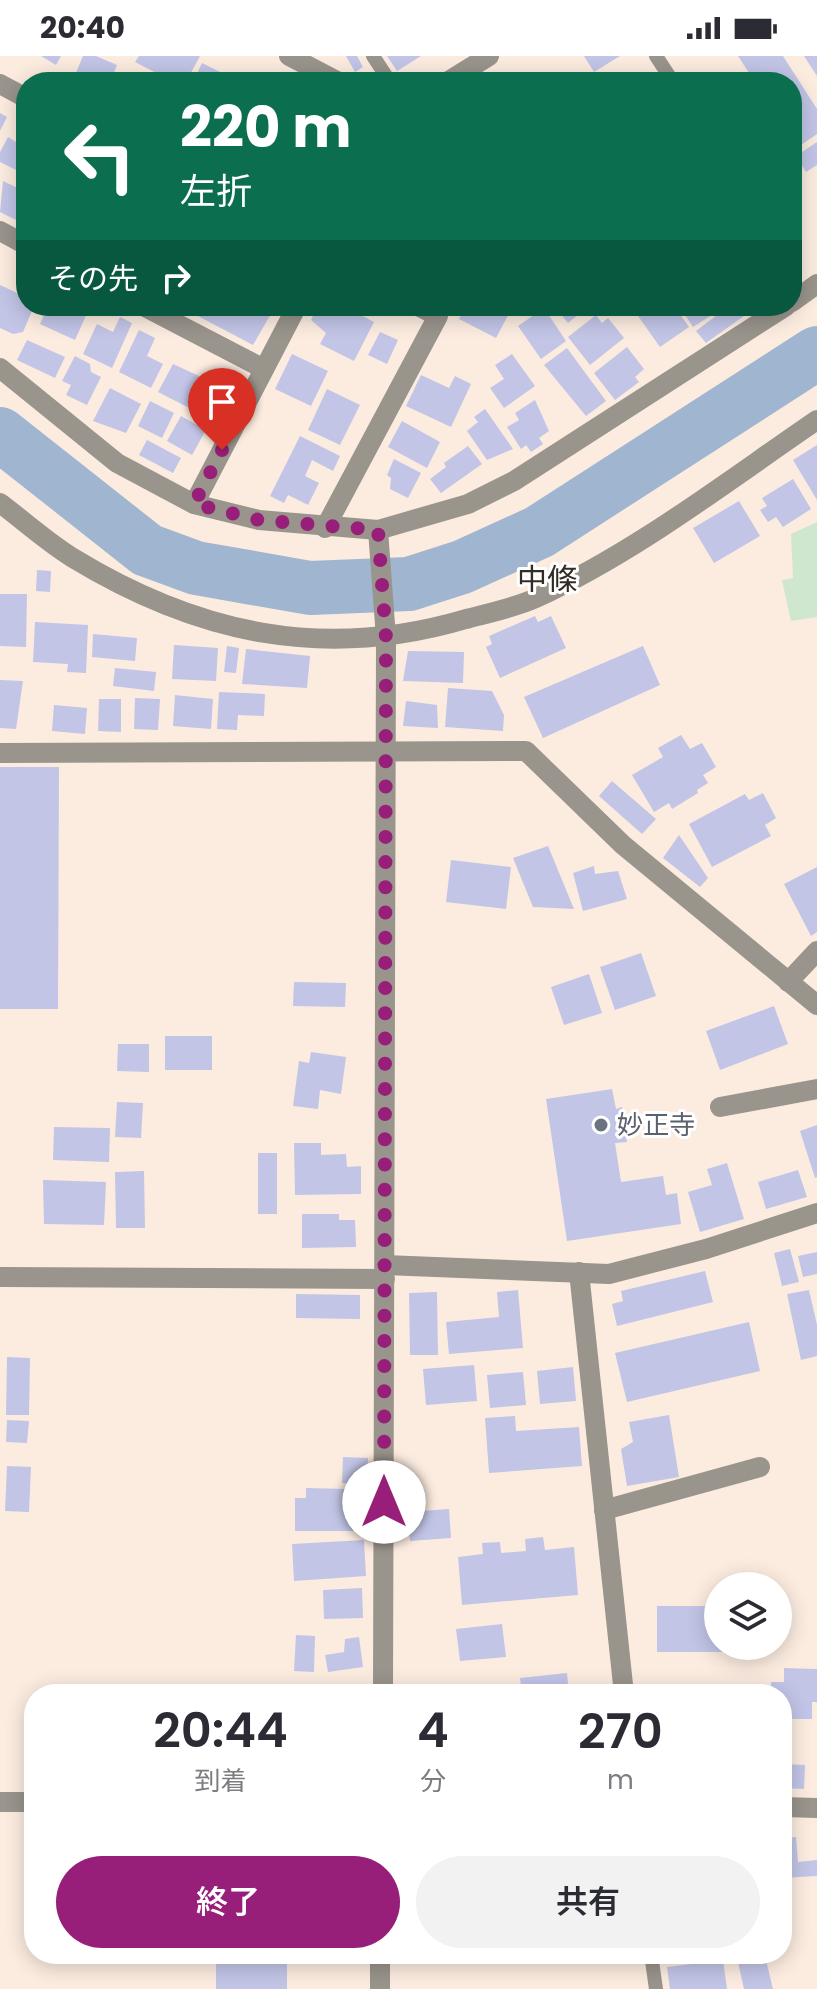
<!DOCTYPE html>
<html lang="ja">
<meta charset="utf-8">
<style>
:root{--surface:#fff;--page:#f2f2f3;--text:#2b2b33;--muted:#7c7c81;--accent:#971e79}
body{margin:0;font-family:Poppins,"Noto Sans JP",sans-serif;background:var(--page);color:var(--text);height:100vh;display:flex;flex-direction:column;font-size:30px;white-space:nowrap}
*{box-sizing:border-box;margin:0}
p{font-size:26px;color:var(--muted)}
.icon{flex:none;width:44px;height:44px;fill:none;stroke:currentColor;stroke-width:2;stroke-linecap:round;stroke-linejoin:round}
.map{position:relative;flex:1;overflow:hidden}
.sheet{position:absolute;left:24px;top:1628px;width:768px;height:280px;display:flex;flex-direction:column;background:var(--surface);border-radius:32px;box-shadow:0 4px 20px #0003}
.sheet>*{flex:none}
.top-card{position:absolute;left:16px;top:16px;width:786px;height:244px;border-radius:32px;box-shadow:0 4px 20px #0003;background:#0b6e4f;color:#fff;overflow:hidden}
.tools{position:absolute;left:704px;top:1516px;display:grid;gap:16px}
.tools a{display:grid;place-items:center;width:88px;height:88px;border-radius:50%;background:var(--surface);box-shadow:0 4px 20px #0003;font-size:40px}
.pin{position:absolute;display:grid;place-items:center;width:68px;height:68px;color:#fff;margin:-82px -34px;border-radius:50% 50% 50% 0;rotate:-45deg;box-shadow:0 0 8px #0007}
.pin .icon{rotate:45deg}
.me{position:absolute;width:88px;margin:-44px;rotate:0deg;stroke-linejoin:round;filter:drop-shadow(0 0 6px #0008)}
.turn{display:flex;align-items:center;gap:28px;height:168px;padding:0 32px;font-size:36px}
.turn .icon{width:104px;height:104px;stroke-width:2.5}
.turn b{display:block;font-size:56px;line-height:68px}
.then{display:flex;align-items:center;height:76px;padding:0 32px;background:#0003;gap:16px;font-size:30px}
.eta{display:flex;justify-content:space-evenly;align-items:center;height:136px;text-align:center}
.eta b{font-size:48px;font-weight:600;line-height:56px}
.button{display:flex;gap:16px;margin-top:auto;padding:16px 32px}
.button a{flex:1;height:92px;border-radius:48px;background:var(--accent);color:#fff;font-size:32px;font-weight:600;line-height:92px;text-align:center}
.button a+a{background:var(--page);color:var(--text)}
.status{display:flex;justify-content:space-between;align-items:center;height:56px;padding:0 40px;background:var(--surface);direction:ltr}
.status svg{height:22px;fill:currentColor}
.map>svg:first-child{display:block}
.green{fill:#cfe7ce}
.lines{fill:none;stroke-linecap:round;stroke-linejoin:round}
.river{stroke:#a0b5cf;stroke-width:54}
.building{fill:#c2c5e6}
.lane{stroke:#99948c;stroke-width:14}
.street{stroke:#99948c;stroke-width:20}
.route{stroke:#971e79;stroke-width:14;stroke-dasharray:0 25.2}
.worship-dot{fill:#6b7280;stroke:#fff;stroke-width:3}
.labels{text-anchor:middle;stroke-width:6;stroke-linejoin:round;paint-order:stroke}
.worship-label{font-size:26px;fill:#5b616d;stroke:#fff;text-anchor:start}
.quarter-label{font-size:30px;fill:#332b25;stroke:#fff}
</style>
<div class="status"><b>20:40</b><svg viewBox="0 0 49 12"><path d="M0 12V9h3v3zM5 12V6h3v6zM10 12V3h3v9zM15 12V0h3v12zM26 1h20v11H26zM47 4h2v5h-2z"/></svg></div>
<div class="map">
<svg width="817" height="1933" viewBox="0 0 817 1933">
<rect width="100%" height="100%" fill="#fcece0"/>
<path class="green" d="M817,466V561L791,565L782,524L793,522L791,478Z"/>
<g class="lines">
<path class="river" d="M0,378L147,494L196,512L310,532L409,528L462,511L539,476L817,297"/>
</g>
<g class="building">
<path d="M41,0H61L56,9Z"/>
<path d="M83,0H96L117,9L113,19L121,22L120,26H72Z"/>
<path d="M139,0H200L186,26H174L135,6Z"/>
<path d="M346,0H357L363,11L355,16Z"/>
<path d="M387,0H421L397,15Z"/>
<path d="M584,0H620L594,16Z"/>
<path d="M738,0H783L817,53V78L798,91L792,82V26H755Z"/>
<path d="M804,0H817V20Z"/>
<path d="M202,7L220,16L216,24L221,26H193Z"/>
<path d="M0,57L7,61L0,75Z"/>
<path d="M23,71L26,73V119L0,106V96L8,81L16,86Z"/>
<path d="M817,86V109L806,116L796,100Z"/>
<path d="M3,125L26,136V169L0,156Z"/>
<path d="M0,229L26,241V250H34L23,276L13,278L0,272Z"/>
<path d="M48,250H72L87,257L75,284L40,268Z"/>
<path d="M203,250H261L272,256L253,289L198,260Z"/>
<path d="M318,250H343L374,266L354,305L320,288L326,277L311,264Z"/>
<path d="M466,250H513L496,282L459,263Z"/>
<path d="M554,250H589L568,267Z"/>
<path d="M631,250H674L689,271L660,291Z"/>
<path d="M679,250H726L693,271Z"/>
<path d="M729,250H758L706,287L696,275Z"/>
<path d="M544,252L566,285L541,303L518,270Z"/>
<path d="M596,259L602,267L608,262L624,282L590,309L568,281Z"/>
<path d="M120,261L132,267L112,312L83,298L97,268L113,276Z"/>
<path d="M139,274L155,282L147,300L163,308L151,332L119,316Z"/>
<path d="M380,276L398,284L387,308L368,299Z"/>
<path d="M27,284L65,301L55,322L17,304Z"/>
<path d="M627,291L644,313L635,321L639,326L615,344L594,317Z"/>
<path d="M567,292L606,345L586,360L544,309Z"/>
<path d="M292,298L328,315L311,350L275,333Z"/>
<path d="M512,298L535,330L504,352L490,332L504,323L495,309Z"/>
<path d="M75,300L90,308L91,316L101,321L87,349L66,339L71,329L62,325Z"/>
<path d="M173,308L225,332L209,362L158,336Z"/>
<path d="M421,319L449,332L455,320L471,328L451,371L406,350Z"/>
<path d="M110,332L141,348L126,377L93,365Z"/>
<path d="M327,333L360,349L340,389L308,374Z"/>
<path d="M535,344L549,375L539,382L543,388L531,396L526,389L521,393L507,371L519,364L515,357Z"/>
<path d="M150,345L174,357L162,382L138,370Z"/>
<path d="M485,353L513,393L487,404L467,375L478,366L474,361Z"/>
<path d="M181,360L206,374L192,399L167,385Z"/>
<path d="M402,365L440,386L427,412L388,391Z"/>
<path d="M300,380L340,400L333,415L312,404L305,420L319,427L308,449L288,439L284,447L270,440Z"/>
<path d="M147,384L181,402L173,417L139,399Z"/>
<path d="M817,389V444L793,404Z"/>
<path d="M468,390L482,408L441,437L430,423L446,411L444,407Z"/>
<path d="M394,403L421,417L408,442L390,433L391,422L387,419Z"/>
<path d="M793,423L811,453L783,471L776,461L768,466L760,454L767,450L762,442Z"/>
<path d="M739,445L760,480L714,507L693,472Z"/>
<path d="M37,514L51,515L50,536L36,535Z"/>
<path d="M0,538H27L26,591L0,590Z"/>
<path d="M535,560L538,566L551,560L566,592L500,622L486,591L492,588L489,580Z"/>
<path d="M35,566L88,569L86,617L67,616L68,608L33,606Z"/>
<path d="M93,578L137,582L135,605L92,601Z"/>
<path d="M174,589L218,592L216,625L172,623Z"/>
<path d="M227,590L239,592L236,617L224,616Z"/>
<path d="M643,590L660,629L543,682L524,641Z"/>
<path d="M246,593L310,600L307,632L242,628Z"/>
<path d="M408,595L464,596L463,627L403,625Z"/>
<path d="M115,612L156,616L154,635L113,630Z"/>
<path d="M0,624L23,625L16,673L0,672Z"/>
<path d="M448,632L492,635L504,659L503,675L445,671Z"/>
<path d="M219,636L265,638L264,660L238,659L237,674L217,673Z"/>
<path d="M175,639L213,643L211,673L173,670Z"/>
<path d="M135,642L160,643L158,674L134,673Z"/>
<path d="M99,643H121V676L98,675Z"/>
<path d="M406,645L437,649L438,672L403,670Z"/>
<path d="M54,649L87,652L85,678L52,675Z"/>
<path d="M681,679L690,693L702,687L716,711L703,719L708,727L697,734L698,737L672,753L669,747L654,756L632,719L663,701L658,692Z"/>
<path d="M0,711H59L58,953H0Z"/>
<path d="M612,725L656,763L642,778L599,740Z"/>
<path d="M763,737L776,762L765,769L771,780L712,811L689,768L745,738L749,744Z"/>
<path d="M679,779L708,822L700,831L663,802Z"/>
<path d="M548,790L574,853L533,851L513,802Z"/>
<path d="M451,804L511,811L506,853L446,846Z"/>
<path d="M594,810L595,818L618,815L627,843L583,855L573,817Z"/>
<path d="M817,811V876L811,880L784,828Z"/>
<path d="M641,897L656,940L615,954L600,911Z"/>
<path d="M589,918L602,957L564,969L551,931Z"/>
<path d="M294,926L346,927L345,951L293,950Z"/>
<path d="M774,950L788,988L720,1014L706,975Z"/>
<rect x="165" y="980" width="47" height="34"/>
<path d="M118,988H149V1016L117,1015Z"/>
<path d="M311,996L346,1001L341,1038L320,1034L318,1053L293,1050L299,1005L309,1007Z"/>
<path d="M612,1033L616,1053L622,1051L627,1086L615,1087L621,1126L663,1120L666,1139L677,1137L681,1168L567,1185L546,1043Z"/>
<path d="M117,1046L143,1047L141,1082L115,1081Z"/>
<path d="M817,1069V1121L815,1122L800,1075Z"/>
<path d="M54,1071L110,1072L109,1106L53,1104Z"/>
<path d="M294,1087H321V1099L346,1098L347,1111L361,1110V1138L295,1139Z"/>
<rect x="258" y="1097" width="19" height="61"/>
<path d="M727,1107L744,1163L700,1176L688,1136L712,1129L707,1113Z"/>
<path d="M798,1114L807,1141L766,1153L758,1126Z"/>
<path d="M144,1115L145,1172H116L115,1116Z"/>
<path d="M43,1124L106,1126L104,1169L44,1168Z"/>
<path d="M302,1158H339V1164H355L356,1191L302,1192Z"/>
<path d="M790,1193L799,1226L782,1230L774,1197Z"/>
<path d="M817,1196V1218L803,1221L798,1200Z"/>
<path d="M705,1215L713,1246L617,1270L612,1248L623,1245L621,1235Z"/>
<path d="M518,1234L523,1292L449,1298L446,1266L499,1261L497,1236Z"/>
<path d="M809,1234L817,1269V1300L801,1304L787,1238Z"/>
<path d="M437,1236L438,1299H410L409,1237Z"/>
<path d="M296,1238L360,1239V1263L296,1262Z"/>
<path d="M749,1266L760,1315L627,1346L615,1297Z"/>
<path d="M7,1301L30,1302L29,1359H6Z"/>
<path d="M474,1309L477,1345L426,1349L423,1313Z"/>
<path d="M573,1311L576,1345L540,1348L537,1315Z"/>
<path d="M523,1316L526,1349L490,1352L487,1319Z"/>
<path d="M669,1359L679,1421L627,1430L621,1393L633,1386L629,1366Z"/>
<path d="M515,1360L516,1375L579,1371L582,1410L489,1417L485,1362Z"/>
<path d="M7,1364L29,1365L27,1387L6,1386Z"/>
<path d="M343,1401L368,1402L367,1428L342,1427Z"/>
<path d="M7,1410L31,1411L29,1456L5,1455Z"/>
<path d="M306,1432L348,1433V1442H362V1475H295V1442H306Z"/>
<path d="M449,1453L451,1482L410,1485L408,1456Z"/>
<path d="M543,1481L545,1494L574,1491L578,1539L462,1549L458,1501L483,1498L482,1487L500,1486L501,1497L526,1495L525,1483Z"/>
<path d="M364,1484L366,1520L294,1525L292,1488Z"/>
<path d="M362,1532L363,1562L324,1563L323,1534Z"/>
<path d="M657,1550H718V1590H734V1596H657Z"/>
<path d="M502,1568L506,1601L460,1605L456,1573Z"/>
<path d="M296,1579L315,1580L314,1616L294,1615Z"/>
<path d="M359,1581L363,1611L328,1616L325,1599L344,1596L345,1583Z"/>
<path d="M784,1612L817,1613V1646H812V1663H784L782,1638H771V1626H784Z"/>
<path d="M567,1617L569,1638H522L520,1622Z"/>
<path d="M504,1628L505,1638H458L457,1633Z"/>
<path d="M782,1708L805,1709L804,1733L782,1732Z"/>
<path d="M796,1781L798,1806L817,1804V1820L782,1822V1782Z"/>
<rect x="216" y="1898" width="71" height="35"/>
<path d="M765,1900L773,1933H744L738,1906Z"/>
<path d="M723,1904L727,1933H670L667,1911Z"/>
</g>
<g class="lines">
<g class="lane">
<path d="M373,0L390,26"/>
<path d="M656,0L673,26"/>
<path d="M651,1898L656,1933"/>
</g>
<g class="street">
<path d="M289,0L339,26"/>
<path d="M447,26L489,0"/>
<path d="M0,28L26,42"/>
<path d="M0,175L26,189"/>
<path d="M792,246L817,228"/>
<path d="M143,250L264,313"/>
<path d="M0,312L117,407L194,448L259,464L378,474L468,448L514,425L786,250"/>
<path d="M0,447C24,465 47,486 73,502C198,578 324,605 466,563C489,557 514,552 536,542C636,496 726,426 817,364"/>
<path d="M194,448L297,250"/>
<path d="M325,472L438,260L418,250"/>
<path d="M378,474L386,582L383,1638"/>
<path d="M0,697L526,695L623,789L817,949"/>
<path d="M788,926L817,895"/>
<path d="M720,1051L817,1033"/>
<path d="M385,1209L609,1218L706,1193L817,1157"/>
<path d="M579,1216L624,1638"/>
<path d="M0,1221L385,1223"/>
<path d="M604,1454L760,1411"/>
<path d="M0,1746H34"/>
<path d="M782,1751L817,1752"/>
<path d="M380,1933V1898"/>
</g>
</g>
<g class="lines">
<path class="route" d="M222,394L194,448L259,464L378,474L386,582L384,1446"/>
</g>
<circle class="worship-dot" cx="601" cy="1069" r="8"/>
<g class="labels">
<g class="worship-label">
<text x="617" y="1078">妙正寺</text>
</g>
<g class="quarter-label">
<text x="547" y="534">中條</text>
</g>
</g>
</svg>
<div class="tools">
<a><svg class="icon" aria-label="layers" viewBox="0 0 24 24"><path d="M12 4l9 5-9 5-9-5zM3 14l9 5 9-5"/></svg></a>
</div>
<div class="pin" style="left:222px;top:394px;background:#d93025"><svg class="icon" aria-label="arrive" viewBox="0 0 24 24"><path d="M6 21V4h12l-3 4 3 4H6"/></svg></div>
<svg class="me" style="left:384px;top:1446px" viewBox="-20 -20 40 40"><circle r="19" fill="#fff"/><path d="M0-13L10 11 0 6-10 11z" fill="#971e79"/></svg>
<div class="top-card">
<div class="turn"><svg class="icon" aria-label="left" viewBox="0 0 24 24"><path d="M17 20v-9H6M10 6l-5 5 5 5"/></svg><div><b>220 m</b>左折</div></div>
<div class="then">その先<svg class="icon" aria-label="right" viewBox="0 0 24 24"><path d="M7 20v-9h11M14 6l5 5-5 5"/></svg></div>
</div>
<section class="sheet">
<div class="eta">
<div><b>20:44</b><p>到着</p></div>
<div><b>4</b><p>分</p></div>
<div><b>270</b><p>m</p></div>
</div>
<div class="button"><a>終了</a><a>共有</a></div>
</section>
</div>
